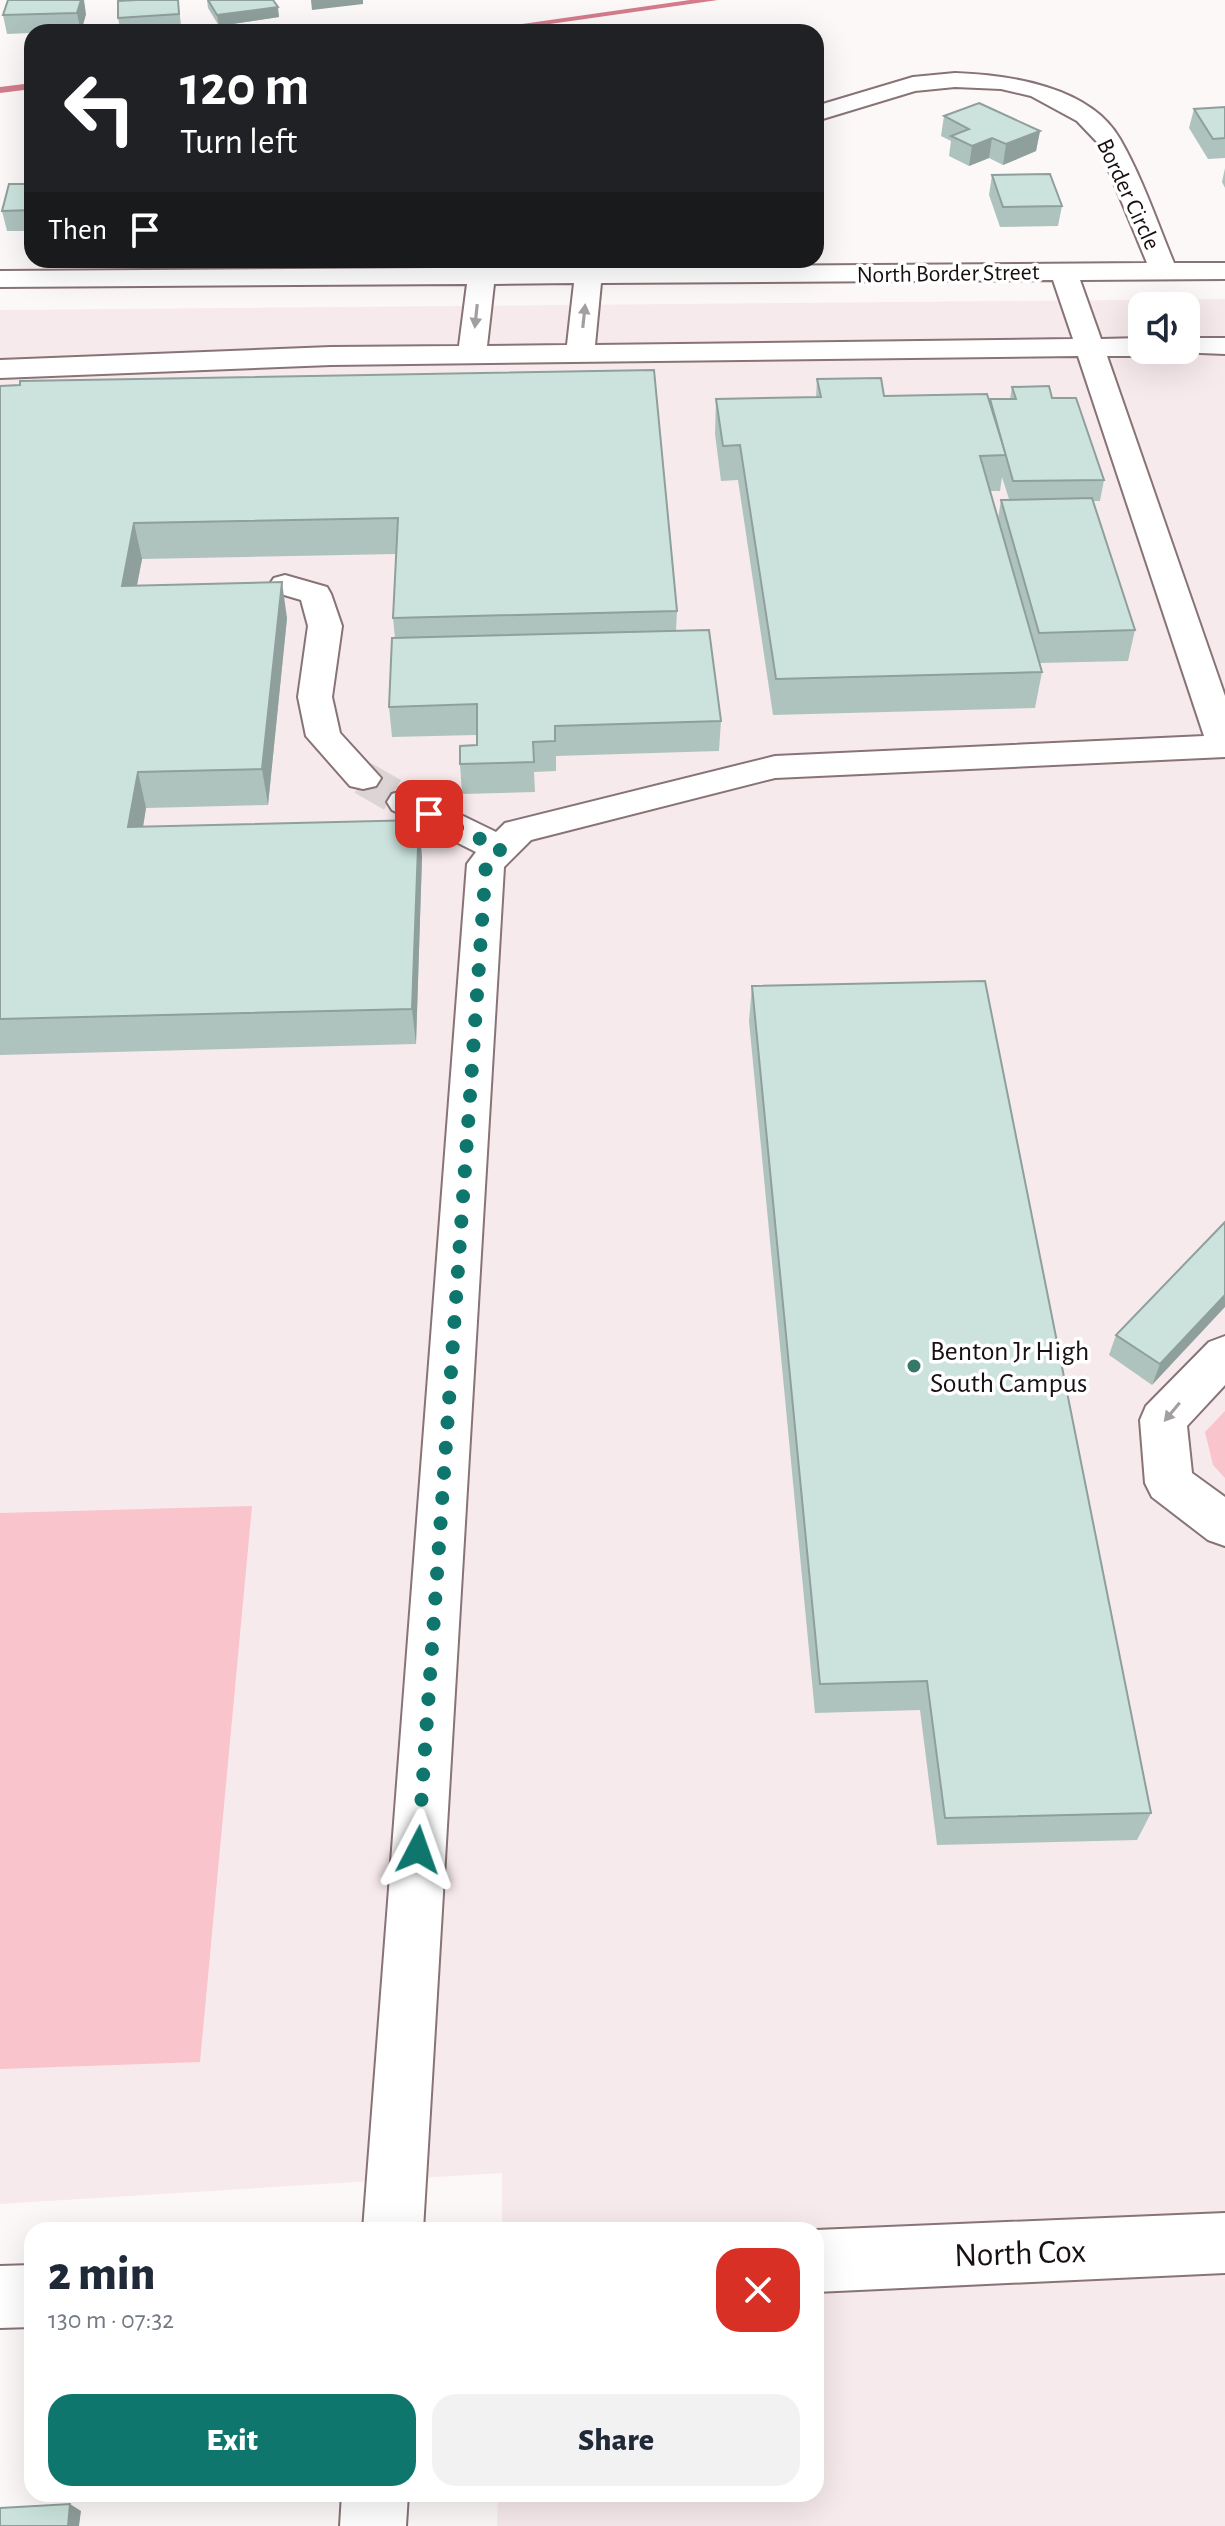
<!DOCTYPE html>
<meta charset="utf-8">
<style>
:root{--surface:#fff;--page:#f2f2f3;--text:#1f2937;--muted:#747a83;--accent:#0f766e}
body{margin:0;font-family:"Alegreya Sans",sans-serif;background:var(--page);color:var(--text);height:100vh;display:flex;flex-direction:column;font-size:30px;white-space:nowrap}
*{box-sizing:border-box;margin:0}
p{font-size:26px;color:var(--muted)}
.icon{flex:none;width:44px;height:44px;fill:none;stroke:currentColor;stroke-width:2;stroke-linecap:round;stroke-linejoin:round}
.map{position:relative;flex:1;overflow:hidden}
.sheet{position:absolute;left:24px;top:2222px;width:800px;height:280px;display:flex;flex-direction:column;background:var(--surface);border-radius:24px;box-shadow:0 8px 32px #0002}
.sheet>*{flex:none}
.guide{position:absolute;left:24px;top:24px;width:800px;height:244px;border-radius:24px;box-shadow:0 8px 32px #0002;background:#202124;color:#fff;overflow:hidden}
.buttons{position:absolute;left:1128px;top:292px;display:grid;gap:16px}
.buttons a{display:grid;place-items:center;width:72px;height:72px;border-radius:16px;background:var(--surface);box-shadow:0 8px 32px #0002;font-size:40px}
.pin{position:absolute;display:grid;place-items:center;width:68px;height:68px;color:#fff;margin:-34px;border-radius:16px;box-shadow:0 4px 12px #0006}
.me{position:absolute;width:88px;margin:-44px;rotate:4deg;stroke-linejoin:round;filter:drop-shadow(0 0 6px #0008)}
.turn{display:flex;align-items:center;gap:28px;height:168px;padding:0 24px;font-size:36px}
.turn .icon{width:104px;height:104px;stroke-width:2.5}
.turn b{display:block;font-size:56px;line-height:68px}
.then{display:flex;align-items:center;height:76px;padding:0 24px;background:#0003;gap:16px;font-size:30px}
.round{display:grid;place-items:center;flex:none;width:84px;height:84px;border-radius:24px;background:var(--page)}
.head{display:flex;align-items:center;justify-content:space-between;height:136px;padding:0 24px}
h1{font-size:48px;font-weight:800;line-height:60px}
.cta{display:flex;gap:16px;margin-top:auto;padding:16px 24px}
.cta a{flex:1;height:92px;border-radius:24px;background:var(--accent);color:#fff;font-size:32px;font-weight:800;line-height:92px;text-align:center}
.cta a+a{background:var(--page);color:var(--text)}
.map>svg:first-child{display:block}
.built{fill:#f7eaec;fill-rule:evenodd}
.green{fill:#f9c4cc}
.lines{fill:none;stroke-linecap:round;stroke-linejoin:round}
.stream{fill:#d37c8c;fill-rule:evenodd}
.minor-tunnel{stroke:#dbd5d5;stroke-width:34;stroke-dasharray:34 17;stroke-linecap:butt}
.minor-casing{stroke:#887376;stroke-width:4}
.minor{fill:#fff;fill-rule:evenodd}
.wall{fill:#afc3be;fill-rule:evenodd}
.shaded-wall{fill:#8f9f9b}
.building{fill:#cce3dd;stroke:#8f9f9b;stroke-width:2}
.oneway{fill:#a39fa0}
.route{stroke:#0f766e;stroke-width:14;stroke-dasharray:0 25.2}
.poi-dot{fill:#36796b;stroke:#fff;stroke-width:3}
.labels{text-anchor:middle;stroke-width:7;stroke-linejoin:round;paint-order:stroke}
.far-street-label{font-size:24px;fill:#181011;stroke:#fff}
.poi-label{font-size:28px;fill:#181011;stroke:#fff;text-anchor:start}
.near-street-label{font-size:34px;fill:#181011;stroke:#fff}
</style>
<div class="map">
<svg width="1225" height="2526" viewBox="0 0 1225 2526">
<rect width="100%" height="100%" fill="#fdf8f8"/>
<path class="built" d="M1225,299V2526H497L498,2494H816V2230H502V2173L0,2204V310ZM1142,306H1186V350H1142Z"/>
<g class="green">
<path d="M1225,1411V1478L1213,1465L1205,1432Z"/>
<path d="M252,1506L200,2062L0,2069V1513Z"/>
</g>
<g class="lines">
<g class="stream">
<path d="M690,0H718L494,32H465Z"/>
<path d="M32,83V89L0,93V87Z"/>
</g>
<path class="minor-tunnel" d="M363,778L405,802"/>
<defs>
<g id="minor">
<path d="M955,73C1009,75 1090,86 1120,139C1142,177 1157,222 1174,263H1225V279L1080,280L1101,339L1142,338V350H1154L1142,356H1107L1225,696V757L775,778L531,840L504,867L423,2230H363L467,864L476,852L392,810L387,802L392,794L405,790L418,794L496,832L505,823L775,756L1204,736L1078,356L331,365L0,378V360L331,347L459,346L467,284L0,287V271L1147,263L1097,142L1077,121L1031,96L1001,89L955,87L915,91L816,121V106L913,77ZM1053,280L1073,339L595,345L601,283ZM574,283L567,345L487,346L494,284Z"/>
<path d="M1186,338H1225V354L1176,352L1175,350H1186Z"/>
<path d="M285,575L327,587L331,594L342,626L332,697L340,733L381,778L376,786L363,789L350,786L306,736L298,697L308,626L301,600L274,592L269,585L274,578Z"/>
<path d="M1225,1336V1385L1187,1426L1192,1473L1225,1497V1546L1208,1540L1152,1497L1145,1483L1140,1420L1146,1406L1209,1342Z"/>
<path d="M1225,2213V2273L816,2292V2230Z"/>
<path d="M32,2265V2327L0,2328V2266Z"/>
<path d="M342,2494H408L406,2526H340Z"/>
</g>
</defs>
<use href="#minor" class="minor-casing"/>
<use href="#minor" class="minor"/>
</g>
<g class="wall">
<path d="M8,0L86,14L81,32H32V33L7,34L3,15Z"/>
<path d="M178,0L181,25L120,29L118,18Z"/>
<path d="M207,0H273L279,17L219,26L208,8Z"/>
<path d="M1225,107V158L1208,159L1189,128L1194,109Z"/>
<path d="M944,116L1040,131L1036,151L1003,165L989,158L969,166L949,156L951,141L941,136Z"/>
<path d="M1225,168V188L1222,182Z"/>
<path d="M992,175L1062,206L1058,226L1000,227L989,195Z"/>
<path d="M32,184V231H7L2,211Z"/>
<path d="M817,379L884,396L990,401L1010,399L1012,387L1052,398L1104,480L1100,501H1093L1135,630L1128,661L1039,663L1042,672L1035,708L773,715L738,480L721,481L715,434L716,399L816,397ZM1002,477L1009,499L1001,500L998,519L990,491H1000Z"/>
<path d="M0,386L677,611L676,631L721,721L719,751L556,756V771L534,772L535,792L462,794L460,764L477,745V735L392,737L389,707L395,638L393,618L396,554L142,559L137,585L287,618L268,805L146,808L143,827L422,857L416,1044L0,1055Z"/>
<path d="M752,986L1151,1813L1137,1840L937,1845L920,1710L815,1713L749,1021Z"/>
<path d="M1225,1222L1152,1385L1109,1355L1116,1335Z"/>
</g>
<g class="shaded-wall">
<path d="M81,0H84L86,14L81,32L77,13Z"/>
<path d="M311,0H363V4L312,10Z"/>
<path d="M278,7L279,17L219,26L217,15Z"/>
<path d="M1040,131L1036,151L1003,165L1006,144Z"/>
<path d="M992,138L989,158L969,166L972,146Z"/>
<path d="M134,523L142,559L130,621L122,586Z"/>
<path d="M282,582L287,618L268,805L262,769Z"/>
<path d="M138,772L146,808L137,864L128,827Z"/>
<path d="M419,820L422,857L416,1044L412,1009Z"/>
<path d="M1225,1295V1307L1152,1385L1160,1364Z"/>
<path d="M70,2504L81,2511L79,2526H68Z"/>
</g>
<g class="building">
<path d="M8,0H81L77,13L3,15Z"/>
<path d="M137,0H178L179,14L118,18V1Z"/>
<path d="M208,0H273L278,7L217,15Z"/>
<path d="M979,103L1040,131L1006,144L992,138L972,146L951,136L969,129L944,116Z"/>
<path d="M1225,107V138L1213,139L1194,109Z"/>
<path d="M1050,174L1062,206L1003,207L992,175Z"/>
<path d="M9,184H32V210L2,211Z"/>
<path d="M654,370L677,611L393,618L398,518L134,523L122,586L282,582L262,769L138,772L128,827L419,820L412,1009L0,1019V386L20,385V381Z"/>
<path d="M881,378L884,396L987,394L1006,455L980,456L1042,672L776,679L740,445L723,446L716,399L821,397L817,379Z"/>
<path d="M1049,386L1052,398H1076L1104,480L1013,481L990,399H1016L1012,387Z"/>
<path d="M1092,498L1135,630L1039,633L1001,500Z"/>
<path d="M709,630L721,721L555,726V741L533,742L534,762L460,764V746L477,745V704L389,707L392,638Z"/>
<path d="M985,981L1151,1813L945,1818L927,1681L820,1684L752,986Z"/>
<path d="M1225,1222V1295L1160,1364L1116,1335Z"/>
<path d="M70,2504L68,2526H0V2508Z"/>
</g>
<defs><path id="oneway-solid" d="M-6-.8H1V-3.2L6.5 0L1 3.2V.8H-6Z" transform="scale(2)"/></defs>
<g class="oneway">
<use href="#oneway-solid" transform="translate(476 316) rotate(96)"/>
<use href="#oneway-solid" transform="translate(584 316) rotate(-84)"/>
<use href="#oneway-solid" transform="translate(1172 1412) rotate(130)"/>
</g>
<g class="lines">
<path class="route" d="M418,1850L486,864L501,849L429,814"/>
</g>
<circle class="poi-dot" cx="914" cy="1366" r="8"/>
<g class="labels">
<g class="far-street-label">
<text transform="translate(1129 194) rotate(65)" y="8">Border Circle</text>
<text transform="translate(948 273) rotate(-1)" y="8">North Border Street</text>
</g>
<g class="poi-label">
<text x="930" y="1360">Benton Jr High<tspan x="930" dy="32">South Campus</tspan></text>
</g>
<g class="near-street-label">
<text transform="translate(1020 2252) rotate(-2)" y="12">North Cox</text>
</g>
</g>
</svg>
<div class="buttons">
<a><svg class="icon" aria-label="sound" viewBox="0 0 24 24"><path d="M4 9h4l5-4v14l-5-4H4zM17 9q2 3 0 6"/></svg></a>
</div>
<div class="pin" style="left:429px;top:814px;background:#d93025"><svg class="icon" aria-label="arrive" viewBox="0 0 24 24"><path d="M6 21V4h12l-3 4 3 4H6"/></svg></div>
<svg class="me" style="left:418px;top:1850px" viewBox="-20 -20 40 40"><path d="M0-17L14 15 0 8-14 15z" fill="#0f766e" stroke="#fff" stroke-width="4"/></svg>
<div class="guide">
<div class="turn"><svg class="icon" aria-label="left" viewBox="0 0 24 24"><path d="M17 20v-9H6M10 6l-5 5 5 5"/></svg><div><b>120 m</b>Turn left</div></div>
<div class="then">Then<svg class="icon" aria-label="arrive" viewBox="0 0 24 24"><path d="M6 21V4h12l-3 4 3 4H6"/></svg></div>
</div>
<section class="sheet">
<div class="head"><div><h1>2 min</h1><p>130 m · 07:32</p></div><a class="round" style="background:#d93025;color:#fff"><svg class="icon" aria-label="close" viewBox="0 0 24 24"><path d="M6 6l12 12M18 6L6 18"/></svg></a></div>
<div class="cta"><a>Exit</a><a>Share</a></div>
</section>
</div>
